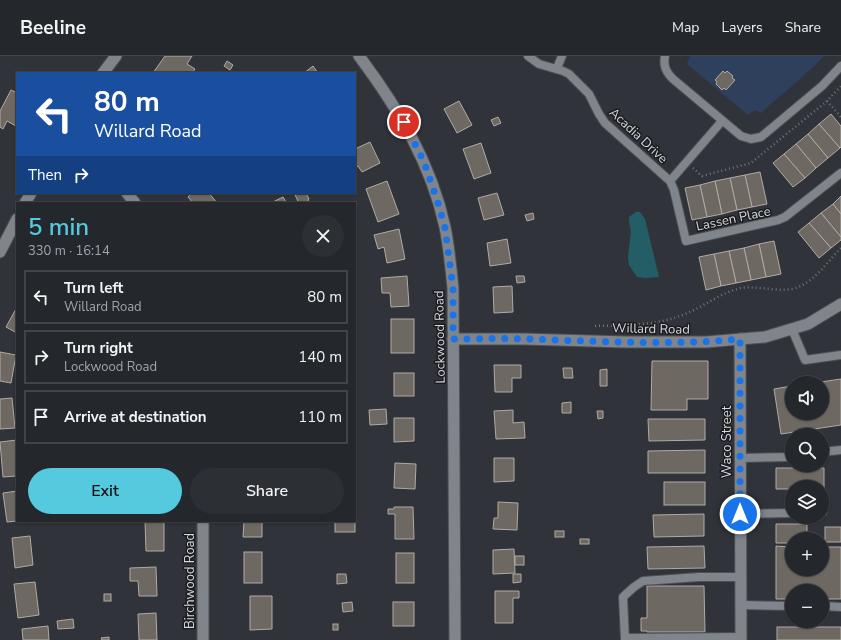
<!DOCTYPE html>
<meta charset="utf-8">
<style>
:root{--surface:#24272c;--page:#2c2f34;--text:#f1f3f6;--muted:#a3a5a9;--line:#414448;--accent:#55cadf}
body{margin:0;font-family:"Nunito Sans",sans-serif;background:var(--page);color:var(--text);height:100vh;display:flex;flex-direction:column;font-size:15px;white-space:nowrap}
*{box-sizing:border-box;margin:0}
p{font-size:13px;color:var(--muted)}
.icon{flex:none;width:22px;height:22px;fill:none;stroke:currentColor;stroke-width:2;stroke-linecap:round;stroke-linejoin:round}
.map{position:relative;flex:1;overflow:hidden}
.drawer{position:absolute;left:16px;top:146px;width:340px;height:320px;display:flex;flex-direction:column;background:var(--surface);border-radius:0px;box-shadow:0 1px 3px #0004,0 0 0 1px var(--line)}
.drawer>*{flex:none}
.hud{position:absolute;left:16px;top:16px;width:340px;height:122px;border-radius:0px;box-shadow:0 1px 3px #0004,0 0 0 1px var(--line);background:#1a4fa0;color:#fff;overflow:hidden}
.controls{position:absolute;left:785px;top:320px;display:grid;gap:8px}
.controls a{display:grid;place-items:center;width:44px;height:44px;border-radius:50%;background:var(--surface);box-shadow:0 1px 3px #0004,0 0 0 1px var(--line);font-size:20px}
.pin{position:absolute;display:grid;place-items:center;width:34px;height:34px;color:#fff;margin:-17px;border:2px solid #fff;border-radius:50%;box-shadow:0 1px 4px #0007}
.me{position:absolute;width:44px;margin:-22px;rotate:0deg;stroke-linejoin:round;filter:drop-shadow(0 0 3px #0008)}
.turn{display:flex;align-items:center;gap:14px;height:84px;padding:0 12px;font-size:18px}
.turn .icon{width:52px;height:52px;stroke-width:2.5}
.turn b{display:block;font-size:28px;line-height:34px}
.then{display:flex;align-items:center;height:38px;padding:0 12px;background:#0003;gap:8px;font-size:15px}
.round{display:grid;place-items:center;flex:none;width:42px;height:42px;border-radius:21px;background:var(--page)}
.overview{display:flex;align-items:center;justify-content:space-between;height:68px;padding:0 12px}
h1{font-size:24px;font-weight:600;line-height:30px;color:var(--accent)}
.cta{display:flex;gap:8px;margin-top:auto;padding:8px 12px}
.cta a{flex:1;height:46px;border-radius:24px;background:var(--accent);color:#111;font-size:16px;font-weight:600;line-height:46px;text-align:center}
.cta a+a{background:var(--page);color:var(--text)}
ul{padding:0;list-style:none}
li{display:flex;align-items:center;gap:12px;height:54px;margin:0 8px 6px;padding:0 4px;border:2px solid var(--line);border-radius:0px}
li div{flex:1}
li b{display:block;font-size:15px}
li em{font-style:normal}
header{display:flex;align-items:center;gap:24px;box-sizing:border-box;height:56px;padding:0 20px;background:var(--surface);border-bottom:1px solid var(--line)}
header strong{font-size:19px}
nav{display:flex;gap:22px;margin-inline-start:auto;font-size:14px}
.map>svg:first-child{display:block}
.green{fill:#2f405c}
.water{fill:#235e66}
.building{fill:#6e6862;stroke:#b1aaa3}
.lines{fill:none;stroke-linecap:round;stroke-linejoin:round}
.service-casing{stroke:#4d5155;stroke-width:10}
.minor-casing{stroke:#4d5155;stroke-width:13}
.path{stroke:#6f7278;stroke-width:2.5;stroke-dasharray:1 3;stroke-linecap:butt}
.service{stroke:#80858c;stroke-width:8}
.minor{stroke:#80858c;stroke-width:11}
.route{stroke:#1a73e8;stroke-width:7;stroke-dasharray:0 12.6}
.labels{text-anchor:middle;stroke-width:3;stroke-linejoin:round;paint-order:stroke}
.street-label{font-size:13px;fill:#d6d8dc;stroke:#1a1c1f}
</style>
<header>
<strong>Beeline</strong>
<nav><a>Map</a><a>Layers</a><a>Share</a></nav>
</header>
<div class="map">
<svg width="841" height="584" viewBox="0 0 841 584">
<rect width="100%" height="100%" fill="#30343a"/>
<path class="green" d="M690,0H824L811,13L761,57L755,54L748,59L687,8Z"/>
<path class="water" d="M636,156H640L645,163L659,221L645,222L637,221L629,209L628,201L631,175L629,167V161Z"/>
<g class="building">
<path d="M165,0H192L187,8L195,13L192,17H153Z"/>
<path d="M227,5L233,9L230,14L224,10Z"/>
<path d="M313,10L318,17H304Z"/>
<path d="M723,15L725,17L727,15L733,20L732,22L735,24L726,34L724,32L722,34L716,28L717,26L715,24Z"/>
<path d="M11,34L17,37V66L16,70L7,65L3,73L0,71V55Z"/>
<path d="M459,45L472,69L457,77L444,53Z"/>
<path d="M831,58L841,70V91L840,92L819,68Z"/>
<path d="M498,61L501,67L494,70L491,64Z"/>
<path d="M819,68L840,92L828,102L808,78Z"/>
<path d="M808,78L828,102L816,112L796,88Z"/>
<path d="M370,86L380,107L362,116L358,110L355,111V93Z"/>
<path d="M481,87L491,117L474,123L463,93Z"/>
<path d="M796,88L816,112L805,122L784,98Z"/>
<path d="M784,98L805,122L793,131L773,107Z"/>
<path d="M760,116L767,148L752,151L745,119Z"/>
<path d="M745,119L752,151L737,154L730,122Z"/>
<path d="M730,122L737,154L722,158L715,125Z"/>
<path d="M387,125L399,158L378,166L366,133Z"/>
<path d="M715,125L722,158L707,161L700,129Z"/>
<path d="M700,129L707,161L692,164L685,132Z"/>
<path d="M192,137H209L217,147H193L188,141Z"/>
<path d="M294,137H306L309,143L308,144L309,146L299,147Z"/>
<path d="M497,137L504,159L484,164L478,142Z"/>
<path d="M841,140V158L833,148Z"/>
<path d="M283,141L286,146L284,147H271Z"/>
<path d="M833,148L841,158V181L821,157Z"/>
<path d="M533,157L534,163L527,165L525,159Z"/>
<path d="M821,157L841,181V184L831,192L809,167Z"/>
<path d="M809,167L831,192L819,202L798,176Z"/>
<path d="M399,173L405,203L387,207L384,191L378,193L374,179Z"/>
<path d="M507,183L511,207L490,210L487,187Z"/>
<path d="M774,185L781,218L766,221L759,188Z"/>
<path d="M759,188L766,221L751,224L744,192Z"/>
<path d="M744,192L751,224L736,227L729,195Z"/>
<path d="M729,195L736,227L721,230L714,198Z"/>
<path d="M714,198L721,230L706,234L699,201Z"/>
<path d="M407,220L409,250L391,251L390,237H382L381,222Z"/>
<path d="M516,220H524L525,226L517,227Z"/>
<path d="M512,230L513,256L494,257L493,231Z"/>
<path d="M17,251V277L6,271Z"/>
<rect x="391" y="263" width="23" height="34"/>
<path d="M0,296L16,299L11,327L0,325Z"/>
<path d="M652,305H708V343H687V354H651Z"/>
<path d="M494,309H521V322H512V336H495Z"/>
<path d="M563,312H572L573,322H564Z"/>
<path d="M607,313V330H600V314Z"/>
<rect x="394" y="317" width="20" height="23"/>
<path d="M841,323V369L781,378L774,333L792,330V357H822V327H814Z"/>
<path d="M12,342L15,372L0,373V343Z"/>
<path d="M571,346V357H562V347Z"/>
<path d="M386,353L387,368L370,369L369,354Z"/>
<path d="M513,354V367L524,366L525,382L496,383L494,355Z"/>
<path d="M597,355H603V362L598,363Z"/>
<path d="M394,362H414V385L394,386Z"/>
<path d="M648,363H705V384L649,385Z"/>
<path d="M17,384V420L3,421L0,386Z"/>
<path d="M705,394V417H648V395Z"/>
<path d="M494,402H514V425L494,426Z"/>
<path d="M395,407L416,408L415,433L394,432Z"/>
<path d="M776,412H824V433H822V431H792V433H776Z"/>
<rect x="664" y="426" width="41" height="23"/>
<path d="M17,435V465L7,466L3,437Z"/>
<path d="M498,446L518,447L517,474L493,473L494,462H498Z"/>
<path d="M394,451H413L414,483H395V458H388V453H394Z"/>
<path d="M704,458V480L654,481L653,459Z"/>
<path d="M145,465H164V495H146Z"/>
<path d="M244,465H262V481H243Z"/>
<rect x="335" y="465" width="20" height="11"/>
<path d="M776,468H807V483H792V487H776Z"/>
<rect x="825" y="471" width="16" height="15"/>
<rect x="555" y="475" width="9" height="6"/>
<path d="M30,480L33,509L15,512L12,482Z"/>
<rect x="580" y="483" width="9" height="5"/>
<path d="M704,490L705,512L648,513L647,491Z"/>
<path d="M776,490L792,491V513H822V491H841V543H822V535H792V543H776Z"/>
<path d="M514,493L515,517L493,518V494Z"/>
<rect x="244" y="496" width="18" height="31"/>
<rect x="396" y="497" width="18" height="30"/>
<rect x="515" y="500" width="9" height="9"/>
<path d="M156,511L157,540H139L138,525H130V512Z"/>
<path d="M337,518H346L347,527L337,528Z"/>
<path d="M513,518H521V526L513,527Z"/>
<path d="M35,526L39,559L18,562L14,528Z"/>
<path d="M647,530H704L705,576H647V575H641V562H647Z"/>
<path d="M495,535H519V542H513V567H495Z"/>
<rect x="104" y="538" width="7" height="7"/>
<path d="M250,540H272V573L250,574Z"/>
<path d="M352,546L353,555L343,556L342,547Z"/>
<rect x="393" y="546" width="21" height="24"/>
<path d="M156,557L157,584H139L138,558Z"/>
<path d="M73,563L74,572L58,573L57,565Z"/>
<rect x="333" y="568" width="5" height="6"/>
<path d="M48,570L49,584H23L22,573Z"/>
<rect x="777" y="571" width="64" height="13"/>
<path d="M109,581V584H102L101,582Z"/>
</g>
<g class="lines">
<defs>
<g id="service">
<path d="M528,0L539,8L563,15L569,18L589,38L599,58L605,67L670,125L674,134L686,185L778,164L785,161L841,117"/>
<path d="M665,0C663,10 666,16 673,23L741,80L751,83L761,81L822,30L841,10"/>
<path d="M557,12L562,0"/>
<path d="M670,125L722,65"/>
<path d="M792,273L805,304L841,299"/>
<path d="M822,396L841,394"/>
<path d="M740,402L792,401"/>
<path d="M822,456H823"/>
<path d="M740,458L792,457"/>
<path d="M741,549L792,550"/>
<path d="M822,550L841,551"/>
<path d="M625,582L741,581"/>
<path d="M625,584L623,541L634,531L643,525L699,521H741"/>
</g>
<g id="minor">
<path d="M359,0C398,52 431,107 445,171C449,191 451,212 453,232L455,584"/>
<path d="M103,17L116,0"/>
<path d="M127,137L135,147"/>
<path d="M25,147L31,137"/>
<path d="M0,196L17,163"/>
<path d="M453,283H524L626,286H706L765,281L808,268L841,248"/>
<path d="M740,283L741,584"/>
<path d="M203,465V584"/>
</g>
</defs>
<use href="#service" class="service-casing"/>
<use href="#minor" class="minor-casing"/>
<g class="path">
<path d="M827,45L841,61"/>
<path d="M693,112L702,120L751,107L827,45L841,30"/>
<path d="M595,270C624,269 652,270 680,260C701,253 719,237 741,232C760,229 781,238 798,231C816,224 828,205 841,192"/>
</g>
<use href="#service" class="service"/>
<use href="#minor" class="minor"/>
</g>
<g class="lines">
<path class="route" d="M404,66L424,106L438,147L445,172L453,232V283C478,283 502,282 526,283C598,285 669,290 740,283V458"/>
</g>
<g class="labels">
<g class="street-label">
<text transform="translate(639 79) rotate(43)" y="5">Acadia Drive</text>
<text transform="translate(733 162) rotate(-12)" y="5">Lassen Place</text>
<text transform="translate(651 272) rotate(1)" y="5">Willard Road</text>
<text transform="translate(439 281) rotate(-91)" y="5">Lockwood Road</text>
<text transform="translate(726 386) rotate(-90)" y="5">Waco Street</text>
<text transform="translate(189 525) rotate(-90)" y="5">Birchwood Road</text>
</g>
</g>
</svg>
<div class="controls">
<a><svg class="icon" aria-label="sound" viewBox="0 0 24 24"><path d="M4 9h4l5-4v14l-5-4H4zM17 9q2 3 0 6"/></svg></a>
<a><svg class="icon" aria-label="search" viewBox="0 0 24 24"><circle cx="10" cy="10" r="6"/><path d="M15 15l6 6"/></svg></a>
<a><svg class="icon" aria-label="layers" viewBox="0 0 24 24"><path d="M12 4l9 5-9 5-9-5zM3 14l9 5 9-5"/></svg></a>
<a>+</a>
<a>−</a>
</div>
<div class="pin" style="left:404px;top:66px;background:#d93025"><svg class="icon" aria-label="arrive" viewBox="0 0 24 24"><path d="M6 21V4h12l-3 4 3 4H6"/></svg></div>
<svg class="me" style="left:740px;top:458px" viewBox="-20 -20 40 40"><circle r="17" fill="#1a73e8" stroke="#fff" stroke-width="3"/><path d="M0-11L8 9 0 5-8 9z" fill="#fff"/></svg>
<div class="hud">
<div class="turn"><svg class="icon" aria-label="left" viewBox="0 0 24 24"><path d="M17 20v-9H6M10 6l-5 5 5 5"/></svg><div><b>80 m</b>Willard Road</div></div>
<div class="then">Then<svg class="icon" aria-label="right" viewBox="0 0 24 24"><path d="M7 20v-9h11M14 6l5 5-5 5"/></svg></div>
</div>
<section class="drawer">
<div class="overview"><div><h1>5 min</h1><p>330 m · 16:14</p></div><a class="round"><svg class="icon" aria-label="close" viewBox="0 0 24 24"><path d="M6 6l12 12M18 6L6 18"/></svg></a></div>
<ul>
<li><svg class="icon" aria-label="left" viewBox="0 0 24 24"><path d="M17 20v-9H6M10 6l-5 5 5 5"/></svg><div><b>Turn left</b><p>Willard Road</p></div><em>80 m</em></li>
<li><svg class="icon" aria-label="right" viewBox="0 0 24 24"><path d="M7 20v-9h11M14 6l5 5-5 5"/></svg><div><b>Turn right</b><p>Lockwood Road</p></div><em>140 m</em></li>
<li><svg class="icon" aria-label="arrive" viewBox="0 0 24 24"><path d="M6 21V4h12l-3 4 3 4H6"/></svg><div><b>Arrive at destination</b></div><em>110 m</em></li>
</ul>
<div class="cta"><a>Exit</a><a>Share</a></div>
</section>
</div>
